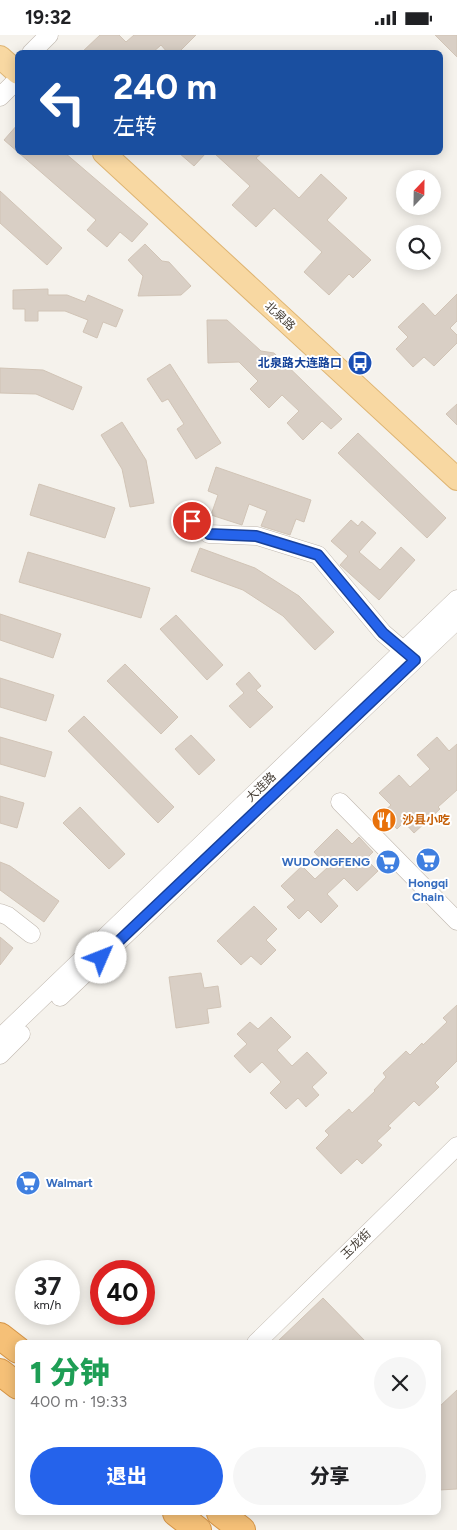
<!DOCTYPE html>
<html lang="zh">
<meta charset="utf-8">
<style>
:root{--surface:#fff;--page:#f6f6f6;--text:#202124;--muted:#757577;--accent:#2563eb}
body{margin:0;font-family:Figtree,"Noto Sans SC",sans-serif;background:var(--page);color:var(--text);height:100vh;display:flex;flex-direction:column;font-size:19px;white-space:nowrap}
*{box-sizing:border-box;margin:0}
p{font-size:16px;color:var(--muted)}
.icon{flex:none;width:28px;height:28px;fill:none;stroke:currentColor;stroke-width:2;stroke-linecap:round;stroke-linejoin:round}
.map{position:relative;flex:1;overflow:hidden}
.drawer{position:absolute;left:15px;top:1305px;width:426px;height:175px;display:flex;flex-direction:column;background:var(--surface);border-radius:8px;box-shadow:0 2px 12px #0003}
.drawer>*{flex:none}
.hud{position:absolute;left:15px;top:15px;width:428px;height:105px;border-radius:8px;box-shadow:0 2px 12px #0003;background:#1a4fa0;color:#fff;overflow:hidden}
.needle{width:32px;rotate:22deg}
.controls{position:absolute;left:396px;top:135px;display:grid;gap:10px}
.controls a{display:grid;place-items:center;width:45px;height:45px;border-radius:50%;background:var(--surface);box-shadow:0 2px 12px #0003;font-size:25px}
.speed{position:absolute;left:15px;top:1225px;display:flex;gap:10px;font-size:25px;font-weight:700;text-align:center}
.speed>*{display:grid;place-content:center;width:65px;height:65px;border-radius:50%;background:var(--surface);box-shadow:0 2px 12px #0003;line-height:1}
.speed small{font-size:12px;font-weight:400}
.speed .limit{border:8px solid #d22;background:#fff;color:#111}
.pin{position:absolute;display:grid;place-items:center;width:42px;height:42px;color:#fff;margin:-21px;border:2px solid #fff;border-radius:50%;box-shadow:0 1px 5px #0007}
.me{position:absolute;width:55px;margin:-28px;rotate:46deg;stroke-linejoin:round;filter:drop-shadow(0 0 4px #0008)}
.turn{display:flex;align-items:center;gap:18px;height:105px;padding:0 15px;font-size:22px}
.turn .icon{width:65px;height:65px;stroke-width:2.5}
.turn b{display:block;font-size:35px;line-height:42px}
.round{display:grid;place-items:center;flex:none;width:52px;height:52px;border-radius:26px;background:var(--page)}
.headline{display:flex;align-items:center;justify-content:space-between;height:85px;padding:0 15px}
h1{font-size:30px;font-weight:800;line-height:38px;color:#1e9e55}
.primary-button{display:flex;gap:10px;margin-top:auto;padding:10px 15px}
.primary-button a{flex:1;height:58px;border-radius:30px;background:var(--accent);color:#fff;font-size:20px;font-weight:800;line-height:58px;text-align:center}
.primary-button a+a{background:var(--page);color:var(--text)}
.status{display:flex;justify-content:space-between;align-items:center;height:35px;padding:0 25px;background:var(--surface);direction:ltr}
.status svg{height:14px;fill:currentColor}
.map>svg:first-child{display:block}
.building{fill:#d9cfc5;stroke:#d1c4b6}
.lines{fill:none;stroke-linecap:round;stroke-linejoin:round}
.minor-casing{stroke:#c0b8af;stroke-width:19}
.major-casing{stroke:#deb472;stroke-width:24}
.highway-casing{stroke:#d59446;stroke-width:28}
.minor{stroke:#fff;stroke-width:18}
.major{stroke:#f8d8a2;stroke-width:22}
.highway{stroke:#f5c077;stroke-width:26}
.route-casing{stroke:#184099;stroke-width:12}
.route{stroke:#2563eb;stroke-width:9}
.labels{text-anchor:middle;stroke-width:4;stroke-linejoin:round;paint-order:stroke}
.street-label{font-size:12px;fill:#49423a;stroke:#fff}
.transit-label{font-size:12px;font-weight:bold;fill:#164399;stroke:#fff;text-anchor:end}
.food-label{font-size:12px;font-weight:bold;fill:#c56008;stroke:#fff;text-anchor:start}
.shop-label{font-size:12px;font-weight:bold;fill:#366cbe;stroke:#fff;text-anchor:end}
</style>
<div class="status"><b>19:32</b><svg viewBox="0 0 49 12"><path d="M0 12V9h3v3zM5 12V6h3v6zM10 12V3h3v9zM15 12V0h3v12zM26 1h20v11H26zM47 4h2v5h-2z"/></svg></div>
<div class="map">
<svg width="457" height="1495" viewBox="0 0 457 1495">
<rect width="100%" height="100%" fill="#f5f2ec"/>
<g class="building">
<path d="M100,0H119L126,7L134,0H196L178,18H168L161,10L152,18H81Z"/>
<path d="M435,0H457V22Z"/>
<path d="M18,89V117L4,105Z"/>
<path d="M19,118H65L148,189L132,207L120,197L107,212L87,195L96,185Z"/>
<path d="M179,118H206L194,131Z"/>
<path d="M214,118H262L256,123L299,163L321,139L347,163L327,185L371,225L353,243L349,239L329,260L304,237L322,217L274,173L256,192L232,170L250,151Z"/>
<path d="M0,156L62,213L47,230L0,188Z"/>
<path d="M145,209L162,226L169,227L191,251L181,260L138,261L143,241L128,225Z"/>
<path d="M48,254V260H67L85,267L88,260L123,275L116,292L103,287L97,303L83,297L88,285L65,276H38V286H25V274H13V255Z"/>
<path d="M457,259V286L450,293L457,300V308L434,331L424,322L413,332L396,314L408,302L398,292L423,268L435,281Z"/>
<path d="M207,285H227L261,316L274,318L342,384L331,394L322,386L303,405L287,388L299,376L282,360L269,373L250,354L258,346L239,327L208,328Z"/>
<path d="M170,329L221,408L196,424L177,394L184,389L168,364L162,367L147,344Z"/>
<path d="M0,333L43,335L82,352L73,375L36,359L0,358Z"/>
<path d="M457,369V390L446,379Z"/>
<path d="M122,387L146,425L154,468L130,472L122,434L101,400Z"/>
<path d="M358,398L446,483L427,503L338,418Z"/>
<path d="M216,432L311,465L304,487L296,484L290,500L261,491L267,476L249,469L242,490L211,480L218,460L208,456Z"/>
<path d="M39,449L115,473L105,503L30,480Z"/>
<path d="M351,485L358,491L362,486L376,498L359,517L380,535L401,512L415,525L379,565L340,530L348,521L331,506Z"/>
<path d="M200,513L255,533L299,561L334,597L315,615L283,581L243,555L191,536Z"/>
<path d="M28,517L150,553L141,583L19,547Z"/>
<path d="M0,579L61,599L53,623L0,605Z"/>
<path d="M176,580L223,630L207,645L160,594Z"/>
<path d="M125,629L178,682L161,699L107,646Z"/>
<path d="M249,637L261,651L256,655L273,672L250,693L229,671L244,658L236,649Z"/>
<path d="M0,643L54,660L46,686L0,672Z"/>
<path d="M84,681L174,772L158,788L68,696Z"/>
<path d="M191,700L215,725L199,740L175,714Z"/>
<path d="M0,702L52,717L45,742L0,729Z"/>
<path d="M437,702L449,716L457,709V755L438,772L440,774L414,798L404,787L397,794L382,778L391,770L379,758L399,740L410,752L430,734L417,720Z"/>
<path d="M0,761L24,768L17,793L0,788Z"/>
<path d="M80,772L125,819L109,834L63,788Z"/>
<path d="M337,794L352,809L359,802L373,817L366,824L378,836L357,856L344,843L327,859L338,871L321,888L308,875L299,884L287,872L295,865L281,851L302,831L315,844L328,832L314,817Z"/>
<path d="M0,827L10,831L59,866L44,887L0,855Z"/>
<path d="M254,871L277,894L266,905L276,915L261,930L251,921L241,930L217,906Z"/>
<path d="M0,902L13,913L0,930Z"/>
<path d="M201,938L204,953L218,951L221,972L207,974L209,988L176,993L169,942Z"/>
<path d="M457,970V1026L435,1048L439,1052L419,1071L414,1066L388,1091L391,1093L377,1106L382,1110L362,1129L357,1124L341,1139L316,1113L329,1100L325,1096L349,1074L352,1078L375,1056L374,1055L386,1042L383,1038L406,1016L410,1020L422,1008L423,1010L447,987L443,983Z"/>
<path d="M271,982L291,1002L277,1015L292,1031L307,1017L327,1038L312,1052L319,1060L306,1072L298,1063L286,1074L270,1058L281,1047L262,1027L250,1038L234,1021L247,1009L237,999L250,987L258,994Z"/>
<path d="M323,1263L367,1308H276Z"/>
<path d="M457,1355V1454L439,1455V1372Z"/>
</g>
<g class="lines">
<defs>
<g id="minor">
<path d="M31,18L49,0"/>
<path d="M0,62L18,44"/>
<path d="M192,486L209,499L257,501L318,520L383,598L411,622"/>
<path d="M340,767L457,886"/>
<path d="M0,878L8,881L31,899"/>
<path d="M60,962L457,585"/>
<path d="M0,1003L457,564"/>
<path d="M0,1020L21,999"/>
<path d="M256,1308L457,1111"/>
</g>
<g id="major">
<path d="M0,22L18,38"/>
<path d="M104,118L457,444"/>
</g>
<g id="highway">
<path d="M0,1301L18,1315"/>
<path d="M0,1337L18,1351"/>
<path d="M176,1478L198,1495"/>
<path d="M220,1478L242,1495"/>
</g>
</defs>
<use href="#minor" class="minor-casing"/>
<use href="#major" class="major-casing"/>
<use href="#highway" class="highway-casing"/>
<use href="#minor" class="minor"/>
<use href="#major" class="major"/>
<use href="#highway" class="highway"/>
</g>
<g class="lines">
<defs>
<path id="route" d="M101,923L415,625L383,598L318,520L256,501L209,499L192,486"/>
</defs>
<use href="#route" class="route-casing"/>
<use href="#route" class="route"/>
</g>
<defs>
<symbol id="bus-disc" viewBox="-11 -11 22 22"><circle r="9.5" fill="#1a4fb4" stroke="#fff"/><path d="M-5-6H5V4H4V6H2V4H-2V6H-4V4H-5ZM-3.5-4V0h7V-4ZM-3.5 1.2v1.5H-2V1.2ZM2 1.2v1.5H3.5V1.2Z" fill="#fff"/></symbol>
<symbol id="restaurant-disc" viewBox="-11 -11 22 22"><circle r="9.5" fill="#e8710a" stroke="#fff"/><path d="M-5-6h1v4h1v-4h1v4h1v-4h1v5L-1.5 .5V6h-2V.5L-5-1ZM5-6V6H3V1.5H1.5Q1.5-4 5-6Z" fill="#fff"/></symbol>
<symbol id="supermarket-disc" viewBox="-11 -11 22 22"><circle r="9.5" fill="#3f7fe0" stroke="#fff"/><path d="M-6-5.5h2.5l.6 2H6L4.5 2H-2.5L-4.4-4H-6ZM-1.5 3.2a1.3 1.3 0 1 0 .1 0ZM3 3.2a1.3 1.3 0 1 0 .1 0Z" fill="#fff"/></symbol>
</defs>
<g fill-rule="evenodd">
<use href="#bus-disc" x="346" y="314" width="28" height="28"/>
<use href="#restaurant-disc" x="370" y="771" width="28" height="28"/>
<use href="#supermarket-disc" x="414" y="811" width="28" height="28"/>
<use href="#supermarket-disc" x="374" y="813" width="28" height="28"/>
<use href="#supermarket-disc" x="14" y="1134" width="28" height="28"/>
</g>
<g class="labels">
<g class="street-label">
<text transform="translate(280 281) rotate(43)" y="4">北泉路</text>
<text transform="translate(261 752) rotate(-44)" y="4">大连路</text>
<text transform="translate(356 1209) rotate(-44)" y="4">玉龙街</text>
</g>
<g class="transit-label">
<text x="342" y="332">北泉路大连路口</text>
</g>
<g class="food-label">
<text x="402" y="789">沙县小吃</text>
</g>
<g class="shop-label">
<text x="370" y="831">WUDONGFENG</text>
<text x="428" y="852" text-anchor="middle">Hongqi<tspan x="428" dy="14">Chain</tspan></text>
<text x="46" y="1152" text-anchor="start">Walmart</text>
</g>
</g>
</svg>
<div class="controls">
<a><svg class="needle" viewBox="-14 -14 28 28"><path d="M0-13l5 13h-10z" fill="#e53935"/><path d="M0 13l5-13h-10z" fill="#757577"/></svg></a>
<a><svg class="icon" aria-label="search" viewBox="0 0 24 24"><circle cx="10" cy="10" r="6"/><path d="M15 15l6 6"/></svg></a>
</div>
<div class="speed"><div>37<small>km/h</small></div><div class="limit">40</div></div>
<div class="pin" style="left:192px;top:486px;background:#d93025"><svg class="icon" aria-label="arrive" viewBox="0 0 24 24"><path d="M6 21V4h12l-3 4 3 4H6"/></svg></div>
<svg class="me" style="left:101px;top:923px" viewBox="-20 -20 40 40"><circle r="19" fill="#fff"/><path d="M0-13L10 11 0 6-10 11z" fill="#2563eb"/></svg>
<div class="hud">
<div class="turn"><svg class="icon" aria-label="left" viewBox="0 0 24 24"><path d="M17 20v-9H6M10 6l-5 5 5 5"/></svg><div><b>240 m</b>左转</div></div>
</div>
<section class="drawer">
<div class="headline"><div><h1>1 分钟</h1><p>400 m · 19:33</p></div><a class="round"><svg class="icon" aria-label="close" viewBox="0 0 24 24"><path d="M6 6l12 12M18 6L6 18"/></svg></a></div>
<div class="primary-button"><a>退出</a><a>分享</a></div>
</section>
</div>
